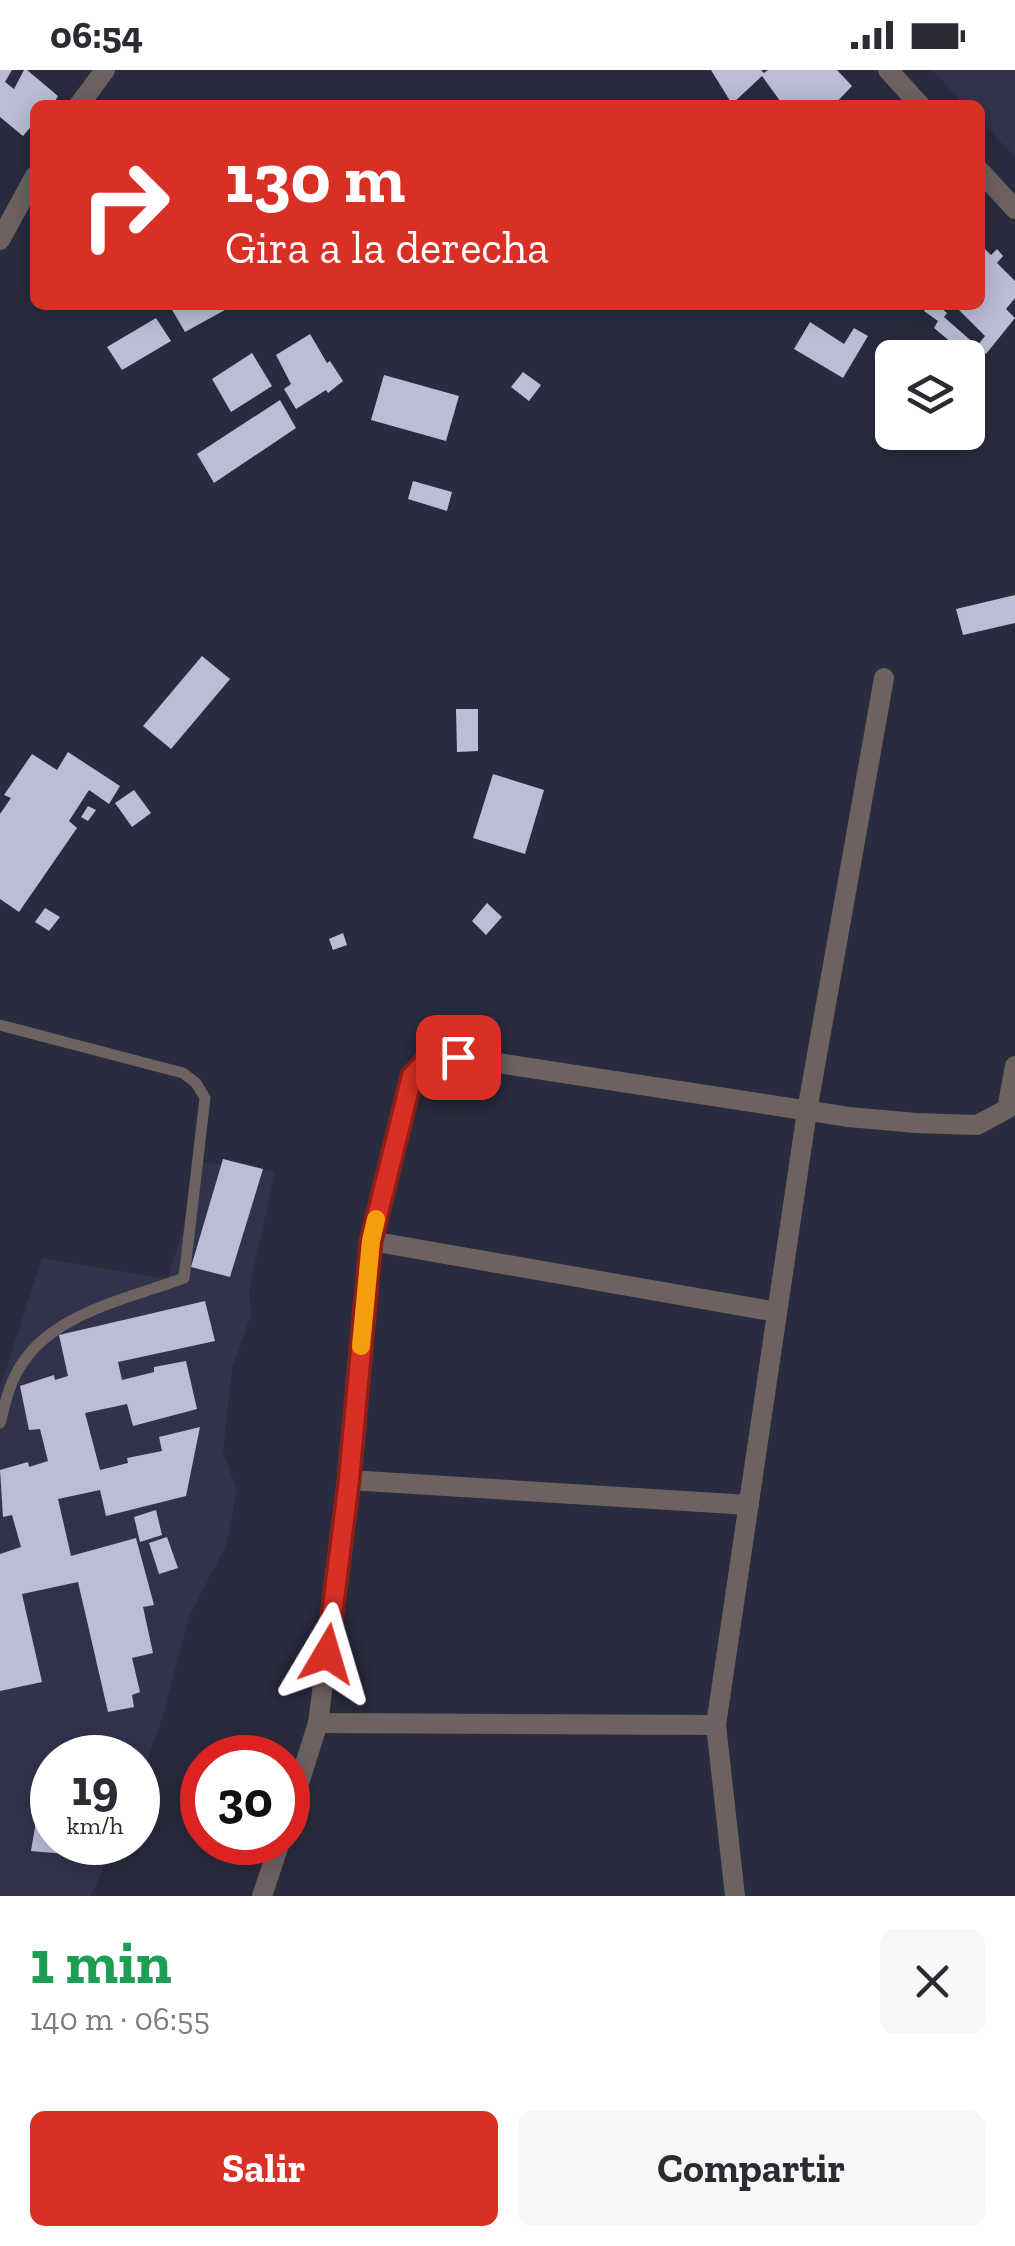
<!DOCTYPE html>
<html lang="es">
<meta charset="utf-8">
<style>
:root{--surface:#fff;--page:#f7f7f7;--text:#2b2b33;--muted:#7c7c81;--accent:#d93025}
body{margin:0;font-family:"Zilla Slab",serif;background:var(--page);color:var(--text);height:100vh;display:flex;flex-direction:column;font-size:38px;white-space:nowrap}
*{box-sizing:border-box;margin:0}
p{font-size:32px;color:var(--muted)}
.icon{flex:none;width:55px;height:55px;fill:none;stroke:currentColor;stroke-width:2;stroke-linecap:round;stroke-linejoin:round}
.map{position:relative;height:1826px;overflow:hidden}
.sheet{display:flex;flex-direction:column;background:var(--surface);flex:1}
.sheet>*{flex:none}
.top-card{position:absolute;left:30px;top:30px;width:955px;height:210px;border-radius:15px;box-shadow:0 5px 25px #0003;background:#d93025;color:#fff;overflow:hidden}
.fabs{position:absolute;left:875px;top:270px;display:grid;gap:20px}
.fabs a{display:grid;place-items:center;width:110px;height:110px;border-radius:15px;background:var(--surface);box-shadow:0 5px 25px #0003;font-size:50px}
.speed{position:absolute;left:30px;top:1665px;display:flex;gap:20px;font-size:50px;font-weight:700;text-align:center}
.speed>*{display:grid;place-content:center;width:130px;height:130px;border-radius:50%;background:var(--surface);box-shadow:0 5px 25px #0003;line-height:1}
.speed small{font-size:25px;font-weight:400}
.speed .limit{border:15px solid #d22;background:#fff;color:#111}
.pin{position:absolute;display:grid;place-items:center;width:85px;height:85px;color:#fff;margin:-42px;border-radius:20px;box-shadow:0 5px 15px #0006}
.me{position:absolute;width:110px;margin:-55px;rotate:7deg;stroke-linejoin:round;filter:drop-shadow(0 0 8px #0008)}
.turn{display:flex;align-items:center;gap:35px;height:210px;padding:0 30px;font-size:45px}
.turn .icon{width:130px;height:130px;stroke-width:2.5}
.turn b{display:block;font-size:70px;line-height:85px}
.round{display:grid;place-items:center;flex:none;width:105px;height:105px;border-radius:15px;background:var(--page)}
.summary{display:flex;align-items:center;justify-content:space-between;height:170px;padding:0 30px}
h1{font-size:60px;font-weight:700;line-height:75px;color:#1e9e55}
.cta{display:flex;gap:20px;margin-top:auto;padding:20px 30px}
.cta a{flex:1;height:115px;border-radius:15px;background:var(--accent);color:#fff;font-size:40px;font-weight:700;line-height:115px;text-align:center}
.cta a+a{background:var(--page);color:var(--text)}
.status{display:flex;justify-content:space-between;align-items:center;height:70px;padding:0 50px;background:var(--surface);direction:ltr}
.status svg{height:28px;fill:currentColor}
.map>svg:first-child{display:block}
.built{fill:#31334c}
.building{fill:#bbbdd6}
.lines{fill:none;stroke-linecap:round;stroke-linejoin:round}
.lane{stroke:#6e6261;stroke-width:11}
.street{stroke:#6e6261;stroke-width:20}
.route-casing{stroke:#8d1f18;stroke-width:25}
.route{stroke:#d93025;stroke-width:18}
.slow{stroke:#f59e0b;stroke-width:18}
</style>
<div class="status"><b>06:54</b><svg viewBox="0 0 49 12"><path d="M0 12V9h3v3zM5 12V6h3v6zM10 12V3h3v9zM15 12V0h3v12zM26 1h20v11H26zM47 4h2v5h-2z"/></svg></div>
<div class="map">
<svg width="1015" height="1826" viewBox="0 0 1015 1826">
<rect width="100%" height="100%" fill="#292b3e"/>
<g class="built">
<path d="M932,0H1015V87L980,50V35H965Z"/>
<path d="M203,1092L275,1102L249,1220L251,1244L232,1299L223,1381L237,1421L226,1475L189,1547L163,1645L138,1718V1688H52V1772L115,1773L91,1826H0V1317L42,1188L168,1209Z"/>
</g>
<g class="building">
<path d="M0,0H12L5,12L14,19L24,0H27L58,26L53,35H35V52L23,66L0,47Z"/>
<path d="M711,0H761L764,3L768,0H837L852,16L834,35H783L762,6L732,34Z"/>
<path d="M980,174L991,185L997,179L1003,186L997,193L1015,211V228L1006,239L1015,248L986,284L977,276L985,266L954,235H980Z"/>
<path d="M177,235H234L185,262L171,238Z"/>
<path d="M928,235H937L947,243L944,247L977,276L970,288L934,258L938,251L924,241Z"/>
<path d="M156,248L171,271L122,300L107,277Z"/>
<path d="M810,252L844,274L854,258L868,266L843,308L794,279Z"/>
<path d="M310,264L327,293L330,291L343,311L328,323L326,320L296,339L284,319L291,314L276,285Z"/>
<path d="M252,283L272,316L231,342L212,309Z"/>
<path d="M523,302L541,315L529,331L511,317Z"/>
<path d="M384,305L459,326L446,371L371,350Z"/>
<path d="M280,330L296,358L214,413L197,384Z"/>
<path d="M413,411L452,422L447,441L408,429Z"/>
<path d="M1015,525V553L963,565L956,539Z"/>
<path d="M202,586L230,609L171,679L143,656Z"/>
<path d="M456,639H478V681L457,682Z"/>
<path d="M68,682L120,716L109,734L89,720L69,751L77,758L19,842L0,829V744L11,728L4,725L32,684L57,700Z"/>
<path d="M493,704L544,720L525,784L473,768Z"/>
<path d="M134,720L151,743L132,757L115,733Z"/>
<path d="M88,736L96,740L88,751L81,747Z"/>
<path d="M487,833L502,847L486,865L472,851Z"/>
<path d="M45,838L60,847L49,861L35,852Z"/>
<path d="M343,863L347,875L333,880L329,869Z"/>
<path d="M223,1089L263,1099L230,1207L191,1197Z"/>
<path d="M205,1231L215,1271L118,1292L122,1310L154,1302V1297L186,1291L197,1339L133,1356L127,1334L85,1343L100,1400L128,1393L127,1388L162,1381L159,1367L200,1357L186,1426L106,1446L100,1420L58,1429L71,1486L136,1468L154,1535L143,1537L153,1583L132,1588L140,1622L132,1625L134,1637L108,1642L78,1512L22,1524L42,1612L0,1621V1484L21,1477L12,1445L3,1447L0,1400L28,1392L29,1397L48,1391L40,1359L29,1360L20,1316L54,1305L55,1310L68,1306L59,1265Z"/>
<path d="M156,1440L162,1465L140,1472L134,1447Z"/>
<path d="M167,1467L178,1498L159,1504L149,1473Z"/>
<path d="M46,1692L52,1693V1772H79L77,1785L31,1781Z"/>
</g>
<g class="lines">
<path class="lane" d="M0,955L183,1003L196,1013L205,1028L184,1208C125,1230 42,1245 14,1308C7,1322 4,1339 0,1353"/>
<g class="street">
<path d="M888,0L920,35"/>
<path d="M79,35L105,0"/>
<path d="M980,101L1015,139"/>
<path d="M0,170L35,106"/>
<path d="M371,1171L777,1242"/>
<path d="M349,1410L749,1435"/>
<path d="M318,1653L716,1655"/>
<path d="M288,1748L318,1653L349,1410L371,1171L412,1006L428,989L458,987L849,1047L916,1053L977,1055L1007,1039L1015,996"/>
<path d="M262,1826L280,1772"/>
<path d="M735,1826L716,1655L807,1041L884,608"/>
</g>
</g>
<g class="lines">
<defs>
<path id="route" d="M327,1584L349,1410L371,1171L412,1006L428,989L458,987"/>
</defs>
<use href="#route" class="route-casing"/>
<use href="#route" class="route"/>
<path class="slow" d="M361,1276L371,1171L376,1149"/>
</g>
</svg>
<div class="fabs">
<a><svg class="icon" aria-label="layers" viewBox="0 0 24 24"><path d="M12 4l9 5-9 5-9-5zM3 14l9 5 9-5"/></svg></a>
</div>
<div class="speed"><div>19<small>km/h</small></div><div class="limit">30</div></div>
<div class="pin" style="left:458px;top:987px;background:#d93025"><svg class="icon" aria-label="arrive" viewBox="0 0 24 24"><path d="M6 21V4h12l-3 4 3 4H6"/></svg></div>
<svg class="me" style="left:327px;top:1584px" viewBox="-20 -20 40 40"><path d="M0-17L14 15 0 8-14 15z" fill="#d93025" stroke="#fff" stroke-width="4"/></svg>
<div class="top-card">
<div class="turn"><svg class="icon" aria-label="right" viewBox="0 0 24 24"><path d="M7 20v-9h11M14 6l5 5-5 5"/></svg><div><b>130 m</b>Gira a la derecha</div></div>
</div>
</div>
<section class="sheet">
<div class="summary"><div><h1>1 min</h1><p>140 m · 06:55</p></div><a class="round"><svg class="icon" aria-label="close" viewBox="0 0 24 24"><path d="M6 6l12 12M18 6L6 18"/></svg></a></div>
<div class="cta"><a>Salir</a><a>Compartir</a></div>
</section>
